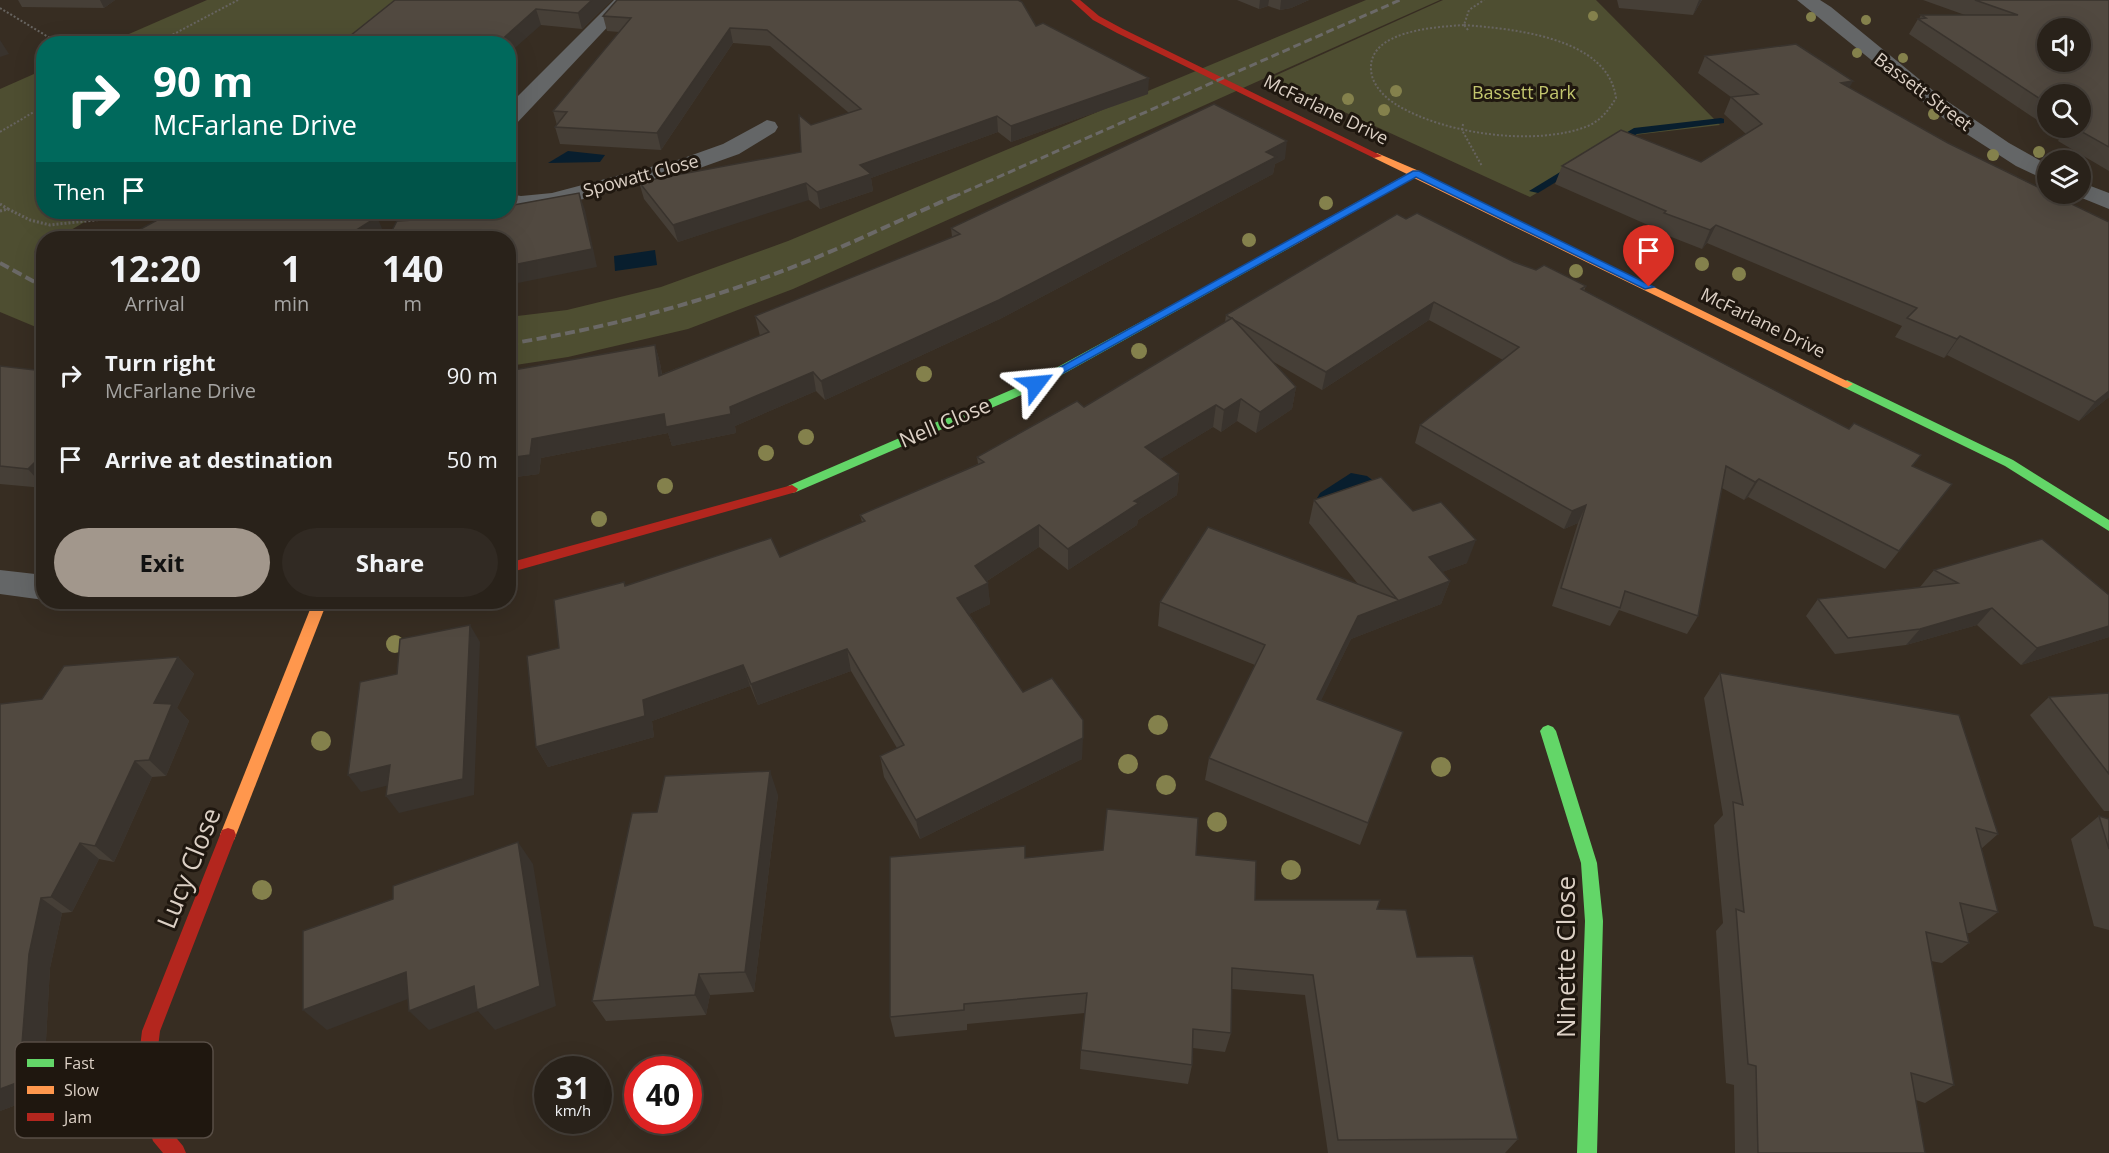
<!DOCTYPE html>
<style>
:root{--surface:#29221a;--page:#312a23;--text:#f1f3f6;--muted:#a5a4a2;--line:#453f39;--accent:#a2978c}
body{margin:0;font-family:"Open Sans",sans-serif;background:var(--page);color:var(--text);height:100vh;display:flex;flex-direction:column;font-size:22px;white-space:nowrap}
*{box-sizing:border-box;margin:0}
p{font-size:20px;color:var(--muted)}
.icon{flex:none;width:33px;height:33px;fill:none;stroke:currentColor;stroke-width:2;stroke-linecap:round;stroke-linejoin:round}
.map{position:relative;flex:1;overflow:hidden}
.side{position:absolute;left:36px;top:231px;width:480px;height:378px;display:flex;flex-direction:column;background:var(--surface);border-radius:24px;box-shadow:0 6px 24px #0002,0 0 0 2px var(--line)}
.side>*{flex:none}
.top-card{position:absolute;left:36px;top:36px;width:480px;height:183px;border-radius:24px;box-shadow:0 6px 24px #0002,0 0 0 2px var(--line);background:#00695c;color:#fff;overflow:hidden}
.controls{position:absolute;left:2037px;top:18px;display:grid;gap:12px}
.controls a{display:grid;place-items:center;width:54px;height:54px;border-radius:50%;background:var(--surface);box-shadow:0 6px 24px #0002,0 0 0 2px var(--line);font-size:30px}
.speed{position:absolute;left:534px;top:1056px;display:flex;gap:12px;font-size:30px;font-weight:700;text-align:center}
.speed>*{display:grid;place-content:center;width:78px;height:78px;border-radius:50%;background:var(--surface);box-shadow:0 6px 24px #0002,0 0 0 2px var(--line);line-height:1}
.speed small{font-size:15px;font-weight:400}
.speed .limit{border:9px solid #d22;background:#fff;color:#111}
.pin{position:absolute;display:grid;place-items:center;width:51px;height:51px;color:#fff;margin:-62px -26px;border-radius:50% 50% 50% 0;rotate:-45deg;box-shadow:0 0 6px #0007}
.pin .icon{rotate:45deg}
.me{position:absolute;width:66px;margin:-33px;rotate:61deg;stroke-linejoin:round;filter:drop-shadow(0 0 4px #0008)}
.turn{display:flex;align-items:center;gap:21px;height:126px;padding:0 18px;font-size:27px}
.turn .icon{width:78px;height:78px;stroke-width:2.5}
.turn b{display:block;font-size:42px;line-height:51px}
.then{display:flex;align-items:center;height:57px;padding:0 18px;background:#0003;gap:12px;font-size:22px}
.eta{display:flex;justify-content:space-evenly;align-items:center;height:102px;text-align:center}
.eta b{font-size:36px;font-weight:700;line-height:42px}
.button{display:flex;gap:12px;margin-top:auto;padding:12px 18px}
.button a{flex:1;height:69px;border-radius:36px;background:var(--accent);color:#111;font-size:24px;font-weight:700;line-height:69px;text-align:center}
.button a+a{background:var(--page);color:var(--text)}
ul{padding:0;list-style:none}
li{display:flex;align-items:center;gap:18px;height:84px;padding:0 18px}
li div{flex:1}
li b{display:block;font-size:22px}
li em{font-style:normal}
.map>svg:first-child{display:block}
.green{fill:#4e4e31}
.water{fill:#081e2e}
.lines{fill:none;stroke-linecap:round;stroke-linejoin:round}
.stream{fill:#081e2e;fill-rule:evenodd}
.path-far1{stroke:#676460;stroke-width:2;stroke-dasharray:2 2;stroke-linecap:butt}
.path{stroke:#676460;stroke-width:3;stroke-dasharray:2 2;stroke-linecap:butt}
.street{fill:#646667;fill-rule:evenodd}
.fast{fill:#63d668;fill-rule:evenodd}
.slow{fill:#ff974d;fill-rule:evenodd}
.jam{fill:#b3261e;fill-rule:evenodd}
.rail-far1{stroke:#6b6967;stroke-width:3;stroke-dasharray:8 4;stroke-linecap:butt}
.rail{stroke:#6b6967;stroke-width:4;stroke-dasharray:10 4.5;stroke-linecap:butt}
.tree{fill:#84814c}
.wall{fill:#463f37;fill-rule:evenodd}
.shaded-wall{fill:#39332d}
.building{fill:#514940;stroke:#39332d;stroke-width:1.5;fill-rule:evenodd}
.route{fill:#1a73e8;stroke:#114b97;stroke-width:1.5}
.labels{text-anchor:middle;stroke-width:6;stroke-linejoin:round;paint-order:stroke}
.far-street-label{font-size:18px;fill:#dcd0c5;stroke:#1f170f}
.far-park-label{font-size:18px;fill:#c3c66e;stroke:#1f170f}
.street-label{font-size:21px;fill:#dcd0c5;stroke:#1f170f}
.near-street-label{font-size:26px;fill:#dcd0c5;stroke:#1f170f}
.key{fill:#1f170f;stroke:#584e46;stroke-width:1.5}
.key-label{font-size:16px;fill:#dcd0c5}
</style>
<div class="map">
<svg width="2109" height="1153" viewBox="0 0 2109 1153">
<rect width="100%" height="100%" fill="#372d22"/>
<g class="green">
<path d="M207,0H416L360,43L106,44Z"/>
<path d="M1366,0H1440L793,289L688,329L568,357L509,366V317L567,310L661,287L788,241Z"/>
<path d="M1443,0H1596L1720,125L1634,135L1530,197L1270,78Z"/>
<path d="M43,70L44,212H102L57,238H44L43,246L34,252L43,258V330L0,312V89Z"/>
</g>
<g class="water">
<path d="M568,151L605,155L600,162L548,163Z"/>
<path d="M655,250L657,265L615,271L614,256Z"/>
<path d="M1351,473L1367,476L1375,482L1316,500L1320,493Z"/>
</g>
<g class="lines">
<g class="stream">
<path d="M1721,118L1724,119V123L1637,134L1618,145L1609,143L1634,128Z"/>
<path d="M1575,163L1579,164V168L1538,193L1529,191Z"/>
</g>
<g class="path-far1">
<path d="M0,8L60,44"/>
<path d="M1464,25C1513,29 1608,37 1616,98C1609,110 1601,120 1588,126C1536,147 1444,134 1397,105C1385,98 1372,85 1371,70C1368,30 1437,27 1464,25Z"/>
<path d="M1468,30L1464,25L1469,10L1484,0"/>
<path d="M155,44L238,0"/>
<path d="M1463,124L1462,130L1482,166"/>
<path d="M0,132L44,106"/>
</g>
<g class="path">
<path d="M0,204L8,209"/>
<path d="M0,211L8,209L30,220L50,225L166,212"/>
</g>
<g class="street">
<path d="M614,0H633L516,124L508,125V106Z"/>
<path d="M1797,0H1820L1831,7L1941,97L2009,143L2048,165V181L2016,166L1948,122Z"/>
<path d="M767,120L775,122L778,127L775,132L739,154L697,169L553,207L521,210L508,208V194L521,196L552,193L681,159L723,144Z"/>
<path d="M2080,182L2109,193V209L2072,194H2080Z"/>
<path d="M0,570L44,575V600L0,594Z"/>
</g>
<g class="fast">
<path d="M1291,240L1296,243L1295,245L1040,387L796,492L792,493L786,489L788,486L1032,381Z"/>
<path d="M1847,380L2013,460L2109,520V531L2005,466L1843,387L1841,384Z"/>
<path d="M1548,725L1553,727L1556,731L1597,863L1603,921L1597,1153H1577L1585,921L1581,863L1540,731L1543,727Z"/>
</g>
<g class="slow">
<path d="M1377,153L1419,171L1420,173L1853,384L1847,388L1843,387L1414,178L1295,245H1287V241L1407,174L1374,158L1372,156Z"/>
<path d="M313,602H327L236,835L234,840L228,842L222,840L220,835Z"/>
</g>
<g class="jam">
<path d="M1071,0H1080L1099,16L1123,29L1382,156L1374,158L1117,33L1093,20Z"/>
<path d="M792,485L798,489L796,492L508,573V563Z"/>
<path d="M228,828L234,830L236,835L160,1031L153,1088L168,1128L183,1146L186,1153H163L153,1141L135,1088L142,1031L220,835L222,830Z"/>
</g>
<path class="rail-far1" d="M953,197L1400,0"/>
<g class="rail">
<path d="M0,263L44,287"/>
<path d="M508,344C607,328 705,302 798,265C851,244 904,218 957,195"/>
</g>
</g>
<g class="tree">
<circle cx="1593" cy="16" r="5"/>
<circle cx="1811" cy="17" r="5"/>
<circle cx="1866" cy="20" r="5"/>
<circle cx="1857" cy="53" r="5"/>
<circle cx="1903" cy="58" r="5"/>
<circle cx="1396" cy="91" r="6"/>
<circle cx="1348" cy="99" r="6"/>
<circle cx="1384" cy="110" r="6"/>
<circle cx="1934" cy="114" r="6"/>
<circle cx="2039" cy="152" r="6"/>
<circle cx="1993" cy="155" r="6"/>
<circle cx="1326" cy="203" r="7"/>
<circle cx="1640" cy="236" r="7"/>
<circle cx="1249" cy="240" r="7"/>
<circle cx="1702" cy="264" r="7"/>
<circle cx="1576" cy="271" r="7"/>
<circle cx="1739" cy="274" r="7"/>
<circle cx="1139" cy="351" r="8"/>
<circle cx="924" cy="374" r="8"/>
<circle cx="806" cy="437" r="8"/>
<circle cx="766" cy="453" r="8"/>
<circle cx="665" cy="486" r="8"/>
<circle cx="599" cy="519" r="8"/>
<circle cx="395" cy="644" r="9"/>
<circle cx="1158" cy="725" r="10"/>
<circle cx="321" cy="741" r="10"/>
<circle cx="1128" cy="764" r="10"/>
<circle cx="1441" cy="767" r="10"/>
<circle cx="1166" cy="785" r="10"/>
<circle cx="1217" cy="822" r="10"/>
<circle cx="1291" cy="870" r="10"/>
<circle cx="262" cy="890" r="10"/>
</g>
<g class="wall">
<path d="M18,0H115L104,8L22,7Z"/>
<path d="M395,0H612L582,29L541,25Z"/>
<path d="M1237,0H1309L1291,8L1280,10L1268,6L1259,9Z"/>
<path d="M1617,0H1702L1693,15L1619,8Z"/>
<path d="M1923,0H2109V171L2058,141L2061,136L1909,34L1918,19H1919L1921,15H1965ZM2048,94L2080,128H2048Z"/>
<path d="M603,16L1036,26L1148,94L1011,142L998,132L871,178L873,191L820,209L809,200H806L678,242L644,199L639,182L801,152L811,125L849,113L770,46L733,43L661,150L560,144L555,127L557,125L553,111L619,32L607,31Z"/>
<path d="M1705,56L1849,87L2109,397L2079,421L1947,355L1944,358L1895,337L1902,326L1707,243L1702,249L1656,231L1657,229L1555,184L1562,166L1701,162L1746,134L1724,114L1731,97L1698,73Z"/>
<path d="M1285,159L1275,164L1273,174L1000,319L825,400L816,391L735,426L736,433L672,446L668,433L541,458L539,474L508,478V358H510L515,370L655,345L660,363L662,374L760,336L755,316L952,237L951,228Z"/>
<path d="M1406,219L1536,270L1586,286L1584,291L1913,466L1952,484L1885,569L1748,497L1744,500L1722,488L1698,616L1687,634L1619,610L1610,626L1552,606L1578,523L1564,529L1415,443L1420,425L1503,360L1429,320L1322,390L1272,361L1296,387L1292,409L1256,433L1237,421L1221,432L1213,427L1160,459L1179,474L1177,495L1138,520L1137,525L1068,570L1039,547L987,581L990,604L969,614L1023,692L1082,759L920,839L884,777L880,756L897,748L851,671L758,705L750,686L652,721L654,737L548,767L536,747L559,648L624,582L626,586L780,557L862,522L860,515L978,464L977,457L1084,407L1225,322L1226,315Z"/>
<path d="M0,366L44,371V488L0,484Z"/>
<path d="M1314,500L1413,511L1467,563L1442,572L1450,581L1441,604L1351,639L1321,700L1403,732L1360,845L1205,780L1209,758L1255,665L1158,626L1160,602L1358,584L1309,523Z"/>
<path d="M1934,570L2109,595V637L2021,665L1977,625L1906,645L1835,654L1806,616L1818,599L1920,587Z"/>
<path d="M178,657L194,674L177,708L189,721L166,776L152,777L114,862L99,859L72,912L62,913L50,968L43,1095L0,1111V704L42,699Z"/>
<path d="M1720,673L1998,834L1981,849L1998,912L1970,933H1967L1969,943L1942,963L1931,961L1954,1085L1925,1103L1916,1100L1925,1153H1735L1734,1085L1726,1083L1716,931L1723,923L1714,825L1723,815L1704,698Z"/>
<path d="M2109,693V811H2104L2030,715L2049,697Z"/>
<path d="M778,795L754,992L710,995L706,1015L606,1021L592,1001L657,812Z"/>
<path d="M2099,816L2109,819V930L2094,926L2071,839Z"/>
<path d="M1196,855L1255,900L1377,909L1417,957L1518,1139L1505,1153H1328L1305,995L1232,989L1231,1033L1225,1052L1193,1048L1192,1065L1188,1084L1080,1069L1081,1050L1085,1013L967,1024V1030L895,1037L890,1017L1025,858Z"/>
</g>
<g class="shaded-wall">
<path d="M100,0H115L104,8Z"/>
<path d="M592,0H612L582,29L578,13Z"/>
<path d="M1260,0H1269L1268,6L1259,9Z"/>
<path d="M1281,0H1309L1291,8L1280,10Z"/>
<path d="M1699,0H1702L1693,15Z"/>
<path d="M536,9L541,25L508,54V44H497Z"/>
<path d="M730,28L733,43L661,150L657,133Z"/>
<path d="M0,40L9,54L0,57Z"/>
<path d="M1149,78L1148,94L1011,142V126Z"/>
<path d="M1853,81L1844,98L1841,83Z"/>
<path d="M997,116L998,132L871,178L873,191L820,209L817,192L860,165Z"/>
<path d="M1287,141L1285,159L1275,164L1273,174L1000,319L825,400L821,381Z"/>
<path d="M806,183L809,200L678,242L673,225Z"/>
<path d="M579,193L585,210L597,267L508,285V266Z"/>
<path d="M377,217L385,235L380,238H344Z"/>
<path d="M1716,225L1707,243L1702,249L1710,230Z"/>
<path d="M1434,302L1429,320L1322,390L1326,372Z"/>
<path d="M1960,336L1947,355L1944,358L1957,339Z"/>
<path d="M655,345L660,363L665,394L659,376Z"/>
<path d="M510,358L518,376L508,374Z"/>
<path d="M813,372L816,391L735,426L736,433L672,446L668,433L541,458L539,474L508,478V458L532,439L664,414L730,407Z"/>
<path d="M1296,387L1292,409L1256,433L1260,412Z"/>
<path d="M2109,391V397L2079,421L2095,402Z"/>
<path d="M1241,399L1237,421L1221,432L1224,410Z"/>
<path d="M1216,405L1213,427L1144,469L1145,447Z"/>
<path d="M36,461L44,470V487L28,469Z"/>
<path d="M1179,474L1177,495L1138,520L1137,525L1068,570V549L1134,501Z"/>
<path d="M1759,479L1748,497L1744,500L1755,482Z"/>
<path d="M1586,505L1578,523L1564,529L1572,511Z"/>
<path d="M1039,525V547L976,588L975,566Z"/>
<path d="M1476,540L1467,563L1421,580L1429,557Z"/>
<path d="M1450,581L1441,604L1351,639L1311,721L1317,699L1358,616Z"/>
<path d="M988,583L990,604L959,619L957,598Z"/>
<path d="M1992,608L1977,625L1906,645L1920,629Z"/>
<path d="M470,625L480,642L474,795L399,813L386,796Z"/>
<path d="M2109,626V637L2021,665L2037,648Z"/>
<path d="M847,649L851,671L758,705L751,684Z"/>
<path d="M178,657L194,674L177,708L189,721L166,776L149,760L154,703Z"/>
<path d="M743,665L750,686L652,721L654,737L548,767L536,747L643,700Z"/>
<path d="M1083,738L1082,759L920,839L916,820Z"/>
<path d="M135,761L152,777L114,862L95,846Z"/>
<path d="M390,765L402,782L361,792L348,775Z"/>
<path d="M770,771L778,795L754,992L745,972Z"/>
<path d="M518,842L533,864L556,1006L495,1030L478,1011L429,1030L409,1011Z"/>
<path d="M80,843L99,859L72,912L51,897Z"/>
<path d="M41,898L62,913L50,968L43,1095L0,1111V1089Z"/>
<path d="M406,972L426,992L327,1030L303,1010Z"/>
<path d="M699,974L710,995L706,1015L695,995Z"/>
</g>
<g class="building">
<path d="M395,0H592L578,13L536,9L497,44H340Z"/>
<path d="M617,0H1018L1022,2L1036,26L1043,23L1149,78L1011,126L997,116L860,165L871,174L817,192L806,183L803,184L673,225L639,182L801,152L799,115L811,125L861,109L767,30L730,28L657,133L555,127L567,112L553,111L631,18L603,16Z"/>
<path d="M1975,0H2109V147L2075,128H2080V94H2048V104L1918,19L1926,18L1921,15H2018ZM2048,28H2080V62H2048Z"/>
<path d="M1796,44L1853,81L1841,83L1948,143L2048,192V194H2051L2109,222V391L2095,402L1960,336L1957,339L1907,318L1917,308L1716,225L1710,230L1664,213L1666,211L1562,166L1621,130L1701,162L1762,124L1731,97L1758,94L1705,56Z"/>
<path d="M1214,104L1287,141L1266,152L1276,157L999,300L821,381L813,372L730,407L731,414L666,427L664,414L532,439L530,455L508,458V371L655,345L659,376L769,332L755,316L960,234L951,228Z"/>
<path d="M579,193L592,249L508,266V238H388L397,221L462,217L464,214L475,212H508V206Z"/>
<path d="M172,212H356L377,217L344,238H124Z"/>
<path d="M1417,213L1514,262L1536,270L1544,265L1586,286L1581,289L1849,429L1854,423L1921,455L1912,466L1952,484L1899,551L1759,479L1755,482L1726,466L1698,616L1625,591L1620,608L1561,588L1586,505L1572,511L1420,425L1519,347L1434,302L1326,372L1234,320L1232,318H1231L1226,315L1397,214L1406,219Z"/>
<path d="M1232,318L1296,387L1260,412L1241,399L1224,410L1216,405L1145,447L1179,474L1134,501L1139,503L1068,549L1039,525L975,566L988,583L957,598L1023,692L1052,678L1083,720V738L916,820L880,756L904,745L847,649L751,684L743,665L643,700L645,716L536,747L527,656L559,648L554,600L624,582L625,586L771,538L780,557L865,521L860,515L984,462L977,457L1077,401L1084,407Z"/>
<path d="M0,366L44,371V462L36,461L28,469L0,466Z"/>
<path d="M1381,477L1413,511L1441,502L1476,540L1429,557L1450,581L1358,616L1317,699L1403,732L1368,823L1209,758L1265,645L1160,602L1208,527L1397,599L1314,500Z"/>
<path d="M2042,539L2109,595V626L2037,648L1992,608L1920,629L1848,638L1818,599L1958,583L1934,570Z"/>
<path d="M470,625L463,779L386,796L390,765L348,775L360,682L397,674L400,639Z"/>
<path d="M178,657L154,703L172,704L149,760L135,761L95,846L80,843L51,897L41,898L29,954L19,1082L0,1089V704L42,699L64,666Z"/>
<path d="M1720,673L1959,715L1998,834L1976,828L1998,912L1960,903L1969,943L1926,932L1954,1085L1911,1073L1925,1153H1758L1756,1066L1748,1064L1736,909L1744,912L1733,802L1743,805Z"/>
<path d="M2109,693V774L2049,697Z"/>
<path d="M770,771L745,972L699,974L695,995L592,1001L632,813L657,812L665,776Z"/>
<path d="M1107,809L1198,818L1196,855L1256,861L1255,900H1380L1377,909L1406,910L1417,957L1473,956L1518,1139L1338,1140L1313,975L1232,968L1231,1033L1193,1029L1192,1065L1081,1050L1087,993L964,1004V1010L890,1017V857L1025,846V858L1103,850Z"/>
<path d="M2099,816L2109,819V849Z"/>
<path d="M518,842L540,986L477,1010L474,986L409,1011L406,972L303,1010V931L393,899V886Z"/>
</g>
<path class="route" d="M1413,171H1419L1654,287L1645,289L1416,177L1040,386L1030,384Z"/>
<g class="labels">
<g class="far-street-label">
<text transform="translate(1923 92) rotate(37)" y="6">Bassett Street</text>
<text transform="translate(1326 110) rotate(26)" y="6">McFarlane Drive</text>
<text transform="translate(641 176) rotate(-15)" y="6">Spowatt Close</text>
<text transform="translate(1763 323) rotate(26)" y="6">McFarlane Drive</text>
</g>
<g class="far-park-label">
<text x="1524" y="99">Bassett Park</text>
</g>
<g class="street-label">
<text transform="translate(945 423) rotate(-23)" y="7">Nell Close</text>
</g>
<g class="near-street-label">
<text transform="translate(189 868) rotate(-68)" y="9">Lucy Close</text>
<text transform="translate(1566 957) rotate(-90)" y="9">Ninette Close</text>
</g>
</g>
<rect x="15" y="1042" width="198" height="96" rx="9" class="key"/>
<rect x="27" y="1059" width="27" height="8" fill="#63d668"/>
<rect x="27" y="1086" width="27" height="8" fill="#ff974d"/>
<rect x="27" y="1113" width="27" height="8" fill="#b3261e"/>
<g class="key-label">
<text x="64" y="1069">Fast</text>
<text x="64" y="1096">Slow</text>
<text x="64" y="1123">Jam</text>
</g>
</svg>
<div class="controls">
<a><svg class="icon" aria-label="sound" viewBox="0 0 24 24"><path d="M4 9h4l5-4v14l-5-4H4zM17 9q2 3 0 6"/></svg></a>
<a><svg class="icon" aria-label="search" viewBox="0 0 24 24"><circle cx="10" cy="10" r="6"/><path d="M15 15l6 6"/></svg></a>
<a><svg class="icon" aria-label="layers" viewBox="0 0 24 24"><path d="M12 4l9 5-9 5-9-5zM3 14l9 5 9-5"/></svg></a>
</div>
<div class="speed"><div>31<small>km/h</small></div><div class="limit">40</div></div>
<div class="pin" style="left:1649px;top:287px;background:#d93025"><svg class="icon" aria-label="arrive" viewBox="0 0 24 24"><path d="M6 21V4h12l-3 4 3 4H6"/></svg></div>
<svg class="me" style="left:1036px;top:384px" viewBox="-20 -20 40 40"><path d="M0-17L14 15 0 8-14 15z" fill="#1a73e8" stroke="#fff" stroke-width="4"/></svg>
<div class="top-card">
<div class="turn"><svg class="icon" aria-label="right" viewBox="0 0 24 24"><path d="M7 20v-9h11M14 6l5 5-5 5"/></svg><div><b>90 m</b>McFarlane Drive</div></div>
<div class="then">Then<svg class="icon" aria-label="arrive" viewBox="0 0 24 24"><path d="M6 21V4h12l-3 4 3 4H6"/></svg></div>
</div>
<section class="side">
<div class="eta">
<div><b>12:20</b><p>Arrival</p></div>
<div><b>1</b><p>min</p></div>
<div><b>140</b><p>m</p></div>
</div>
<ul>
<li><svg class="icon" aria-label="right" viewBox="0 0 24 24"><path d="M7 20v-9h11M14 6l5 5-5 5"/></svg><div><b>Turn right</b><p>McFarlane Drive</p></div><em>90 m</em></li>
<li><svg class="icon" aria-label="arrive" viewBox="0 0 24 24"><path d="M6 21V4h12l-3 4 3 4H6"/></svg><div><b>Arrive at destination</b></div><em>50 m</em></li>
</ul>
<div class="button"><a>Exit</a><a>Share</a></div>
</section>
</div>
